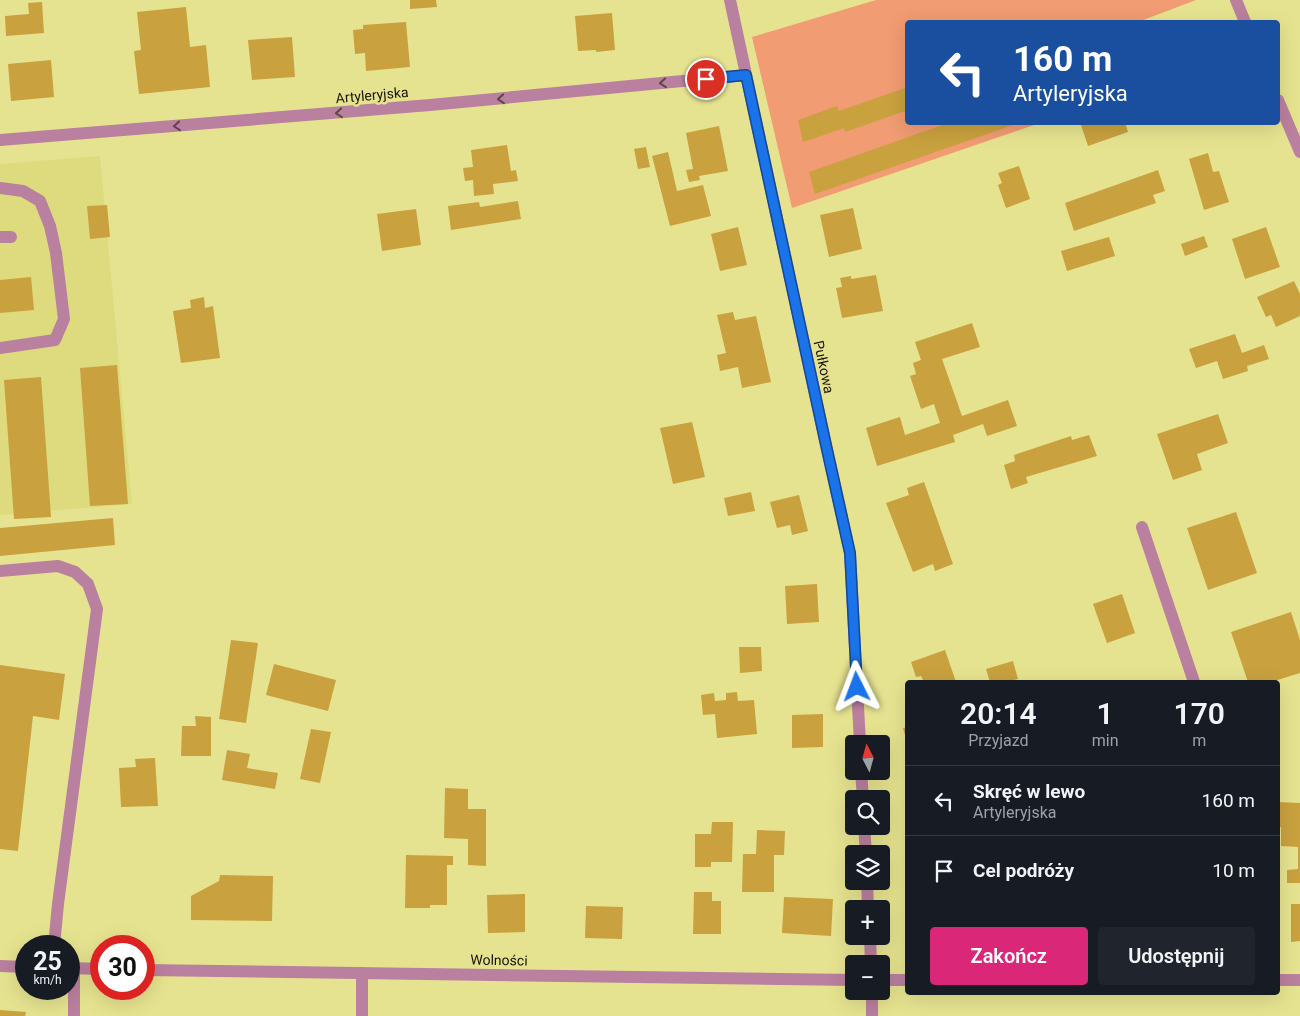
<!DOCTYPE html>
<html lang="pl">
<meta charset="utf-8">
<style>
:root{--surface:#171b24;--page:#20242c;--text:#f1f3f6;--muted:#9ea1a6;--line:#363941;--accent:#db2777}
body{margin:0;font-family:Roboto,sans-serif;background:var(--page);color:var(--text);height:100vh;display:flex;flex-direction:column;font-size:19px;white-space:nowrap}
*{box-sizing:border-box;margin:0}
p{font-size:16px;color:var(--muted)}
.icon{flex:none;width:28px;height:28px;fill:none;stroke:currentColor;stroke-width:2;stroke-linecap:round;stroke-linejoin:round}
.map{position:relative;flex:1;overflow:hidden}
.side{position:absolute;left:905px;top:680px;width:375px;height:315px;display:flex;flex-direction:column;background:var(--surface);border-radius:5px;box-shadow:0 5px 20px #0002}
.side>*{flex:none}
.banner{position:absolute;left:905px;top:20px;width:375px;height:105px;border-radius:5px;box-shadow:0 5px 20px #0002;background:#1a4fa0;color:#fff;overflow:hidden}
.needle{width:32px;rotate:354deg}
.buttons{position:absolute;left:845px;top:735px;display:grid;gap:10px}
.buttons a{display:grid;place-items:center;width:45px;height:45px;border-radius:5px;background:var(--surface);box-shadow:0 5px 20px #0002;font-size:25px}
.speed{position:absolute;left:15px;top:935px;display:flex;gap:10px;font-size:25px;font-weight:700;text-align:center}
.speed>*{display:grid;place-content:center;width:65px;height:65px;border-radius:50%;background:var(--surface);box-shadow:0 5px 20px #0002;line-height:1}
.speed small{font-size:12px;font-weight:400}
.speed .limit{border:8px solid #d22;background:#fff;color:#111}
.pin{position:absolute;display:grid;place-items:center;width:42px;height:42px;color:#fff;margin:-21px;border:2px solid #fff;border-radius:50%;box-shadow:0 1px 5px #0007}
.me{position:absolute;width:55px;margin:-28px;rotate:357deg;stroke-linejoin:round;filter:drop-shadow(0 0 4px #0008)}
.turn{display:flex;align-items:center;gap:18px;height:105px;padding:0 25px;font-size:22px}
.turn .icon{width:65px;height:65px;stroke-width:2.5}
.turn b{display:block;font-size:35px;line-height:42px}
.eta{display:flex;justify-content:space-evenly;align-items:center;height:85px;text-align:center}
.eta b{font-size:30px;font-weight:600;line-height:35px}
.cta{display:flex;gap:10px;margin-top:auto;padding:10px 25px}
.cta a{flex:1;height:58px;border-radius:5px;background:var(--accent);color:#fff;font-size:20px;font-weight:600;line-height:58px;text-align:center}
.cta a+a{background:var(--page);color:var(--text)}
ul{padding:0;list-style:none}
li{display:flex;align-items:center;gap:15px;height:70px;padding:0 25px;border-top:1px solid var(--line)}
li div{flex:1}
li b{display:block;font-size:19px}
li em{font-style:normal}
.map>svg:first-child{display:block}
.built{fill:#deda7e}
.green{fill:#f19c72}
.building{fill:#c9a13e}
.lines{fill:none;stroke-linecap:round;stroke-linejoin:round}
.minor{stroke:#ba809f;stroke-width:12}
.oneway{stroke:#5f4448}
.route-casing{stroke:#114b97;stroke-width:12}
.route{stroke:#1a73e8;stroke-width:9}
.labels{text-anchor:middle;stroke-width:5;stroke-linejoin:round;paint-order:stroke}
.street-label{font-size:14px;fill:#151300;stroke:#e6e390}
</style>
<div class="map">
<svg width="1300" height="1016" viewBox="0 0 1300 1016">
<rect width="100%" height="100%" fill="#e6e390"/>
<path class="built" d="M100,156L132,504L0,515V164Z"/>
<path class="green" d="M876,0H1196L1138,22H908V122L1040,123L792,208L752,37Z"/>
<g class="building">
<path d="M410,0H436L437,7L410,9Z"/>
<path d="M42,2L44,33L6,36L5,16L29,14L28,3Z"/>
<path d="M186,7L190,47L206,45L210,87L139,94L134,51L141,50L137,12Z"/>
<path d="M612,13L615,50L596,52V50L578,51L575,16Z"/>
<path d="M406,22L410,67L366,71L365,53L355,54L353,30L363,29V25Z"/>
<path d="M292,37L295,77L252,80L248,40Z"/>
<path d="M51,60L54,97L11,101L8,64Z"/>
<path d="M908,87V110L845,132L844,128L803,142L798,120L837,106L839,111Z"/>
<path d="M951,122L1019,123L815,194L809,172Z"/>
<path d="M1080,122H1125L1128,132L1088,146Z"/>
<path d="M719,126L728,171L699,176L700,180L689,182L686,170L693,169L686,133Z"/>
<path d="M507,145L511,171L516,170L518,181L493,184L494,194L474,196L473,180L465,181L463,168L473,167L471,150Z"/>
<path d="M646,147L650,167L638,169L634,149Z"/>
<path d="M668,152L677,191L703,185L711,216L670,226L652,156Z"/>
<path d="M1208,153L1213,172L1219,171L1229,202L1204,210L1189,159Z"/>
<path d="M1019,166L1030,199L1006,208L998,185L1002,183L998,173Z"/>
<path d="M1158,170L1165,191L1153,195L1156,203L1074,231L1065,203Z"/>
<path d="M518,201L521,219L451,230L448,206L479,202L480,207Z"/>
<path d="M107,205L110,237L90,239L87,206Z"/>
<path d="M853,208L862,249L829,257L820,215Z"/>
<path d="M416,209L421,245L382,251L377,214Z"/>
<path d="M738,227L747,265L720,271L711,234Z"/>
<path d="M1266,227L1280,267L1245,279L1232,239Z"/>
<path d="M1204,236L1208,247L1185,256L1181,244Z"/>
<path d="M1109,237L1115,256L1067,271L1061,251Z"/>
<path d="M876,275L883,311L842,318L836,288L842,287L840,278L851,276V279Z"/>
<path d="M31,277L34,310L0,313V280Z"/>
<path d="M1294,281L1300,294V316L1276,327L1271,315L1266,317L1257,297Z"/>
<path d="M204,297L205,308L213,306L220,358L181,363L173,311L191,308L190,300Z"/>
<path d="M733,312L735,320L756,316L771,382L742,388L738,367L720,371L717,355L726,353L717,315Z"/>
<path d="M972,323L980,347L942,359L962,416L1008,400L1017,426L987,436L983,424L953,435L955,442L877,466L866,428L900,417L905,435L940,423L934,404L921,409L910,376L916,374L913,363L921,360L915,342Z"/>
<path d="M1235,334L1242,353L1264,345L1269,359L1247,366L1248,371L1223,379L1217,361L1196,368L1189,349Z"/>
<path d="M117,365L128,504L90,506L80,368Z"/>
<path d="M41,377L51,517L14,519L4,380Z"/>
<path d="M1218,414L1228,443L1197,454L1202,470L1173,480L1157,434Z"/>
<path d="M692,422L705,477L673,484L660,428Z"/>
<path d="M1089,435L1097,456L1026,477L1028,483L1011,489L1004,465L1015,461L1014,455L1071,436L1072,440Z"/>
<path d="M924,482L953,564L935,571L933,564L913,572L886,503L909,495L907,488Z"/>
<path d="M751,492L755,511L728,516L724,498Z"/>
<path d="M799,495L808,531L792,535L790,525L777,528L770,502Z"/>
<path d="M1236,512L1257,573L1208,590L1187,528Z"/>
<path d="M113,518L115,545L0,556V528Z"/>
<path d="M817,584L819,622L787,624L785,586Z"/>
<path d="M1122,594L1135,633L1107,643L1093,604Z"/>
<path d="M1291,612L1300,640V673L1271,682H1248L1231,632Z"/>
<path d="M231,640L258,643L246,723L219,719Z"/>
<path d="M739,647H761L762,671L740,673Z"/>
<path d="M945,650L956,682H924L921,676L916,677L911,662Z"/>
<path d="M1013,661L1018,679L1005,682H990L986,669Z"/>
<path d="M274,664L336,680L328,711L266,695Z"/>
<path d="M0,665L65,674L59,720L33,716L18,851L0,849Z"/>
<path d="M737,692L738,701L754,700L757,734L717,738L715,714L703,715L701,695L714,693L715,701L726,700V693Z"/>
<path d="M823,714V747L792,748V715Z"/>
<path d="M195,716L211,717V756H181L182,726H196Z"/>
<path d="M908,727V742H907L903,728Z"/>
<path d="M311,729L331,732L320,783L300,779Z"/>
<path d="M227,750L250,754L247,768L278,773L275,789L222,780Z"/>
<path d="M155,758L158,806L121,807L119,768L136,767L135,759Z"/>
<path d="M445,788L468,789V809H486V866L468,865V839L444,838Z"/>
<path d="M1278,802L1300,803V883H1287V870L1298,869V847L1281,846V827L1278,828Z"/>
<path d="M712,822H733L732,862H711V867H695V834H711Z"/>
<path d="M757,830L785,831L784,855H774V892H742L743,854H756Z"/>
<path d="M406,855L453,856V865H447V905H430V908H405Z"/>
<path d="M220,875L273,876L272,921L191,920V896L219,881Z"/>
<path d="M694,892H712V901H721V934H693Z"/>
<path d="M525,894V932L488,933L487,895Z"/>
<path d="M784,897L833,899L831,936L782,933Z"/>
<path d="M1291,904H1300V941L1291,942Z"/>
<path d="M586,906L623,907L622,939L585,938Z"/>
<path d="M0,1010L26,1012L25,1016H0Z"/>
</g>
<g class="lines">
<g class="minor">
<path d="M730,0L826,445L850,553L860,744"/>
<path d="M1236,0L1245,22"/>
<path d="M1278,100L1300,152"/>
<path d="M0,140L430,105L746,75"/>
<path d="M0,188L23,191L40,201L50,226L56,253L64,319L55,340L0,348"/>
<path d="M0,237H11"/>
<path d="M1142,527L1194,682"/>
<path d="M0,571L58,566L75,572L88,584L97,609L58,904L54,946"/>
<path d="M861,771L863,799"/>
<path d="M864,826L866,854"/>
<path d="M867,881L868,909"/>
<path d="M870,936L871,964"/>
<path d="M0,966L26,967"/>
<path d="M69,968L101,969"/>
<path d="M144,970L854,980"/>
<path d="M362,973V1016"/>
<path d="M881,980H908"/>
<path d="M1278,980H1300"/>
<path d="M872,991V1016"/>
<path d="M74,1016V968"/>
</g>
</g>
<defs><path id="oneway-chevron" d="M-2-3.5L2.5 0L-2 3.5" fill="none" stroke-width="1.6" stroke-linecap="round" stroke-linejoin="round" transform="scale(1.25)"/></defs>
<g class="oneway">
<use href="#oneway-chevron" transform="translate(663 83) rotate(175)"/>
<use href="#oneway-chevron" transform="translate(501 99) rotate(175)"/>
<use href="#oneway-chevron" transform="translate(339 113) rotate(175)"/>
<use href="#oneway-chevron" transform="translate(177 126) rotate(175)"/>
</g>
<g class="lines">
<defs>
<path id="route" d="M706,79L746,75L826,445L850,553L857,687"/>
</defs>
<use href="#route" class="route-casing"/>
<use href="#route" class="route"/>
</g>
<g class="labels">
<g class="street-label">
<text transform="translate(372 95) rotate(-5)" y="5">Artyleryjska</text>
<text transform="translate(824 367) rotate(78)" y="5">Pułkowa</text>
<text transform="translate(499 960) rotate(1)" y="5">Wolności</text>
</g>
</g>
</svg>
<div class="buttons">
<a><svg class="needle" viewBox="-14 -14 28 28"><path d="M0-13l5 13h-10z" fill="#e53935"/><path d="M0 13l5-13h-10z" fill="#9ea1a6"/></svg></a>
<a><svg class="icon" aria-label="search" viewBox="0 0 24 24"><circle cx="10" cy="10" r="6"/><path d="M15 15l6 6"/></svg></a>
<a><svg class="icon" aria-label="layers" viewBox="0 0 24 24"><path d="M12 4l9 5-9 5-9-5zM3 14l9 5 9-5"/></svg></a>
<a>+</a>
<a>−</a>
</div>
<div class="speed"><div>25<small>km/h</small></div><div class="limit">30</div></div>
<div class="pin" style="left:706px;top:79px;background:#d93025"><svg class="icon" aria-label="arrive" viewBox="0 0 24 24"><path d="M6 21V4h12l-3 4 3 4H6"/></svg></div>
<svg class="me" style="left:857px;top:687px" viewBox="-20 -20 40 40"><path d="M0-17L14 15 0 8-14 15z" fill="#1a73e8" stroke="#fff" stroke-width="4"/></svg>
<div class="banner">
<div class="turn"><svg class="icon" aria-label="left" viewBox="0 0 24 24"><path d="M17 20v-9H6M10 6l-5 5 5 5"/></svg><div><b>160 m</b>Artyleryjska</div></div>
</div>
<section class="side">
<div class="eta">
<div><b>20:14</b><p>Przyjazd</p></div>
<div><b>1</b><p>min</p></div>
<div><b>170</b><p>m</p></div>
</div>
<ul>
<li><svg class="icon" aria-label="left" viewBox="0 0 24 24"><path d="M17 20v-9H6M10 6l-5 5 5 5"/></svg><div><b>Skręć w lewo</b><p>Artyleryjska</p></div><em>160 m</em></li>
<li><svg class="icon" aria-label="arrive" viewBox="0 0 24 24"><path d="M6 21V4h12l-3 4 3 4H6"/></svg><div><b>Cel podróży</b></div><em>10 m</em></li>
</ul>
<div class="cta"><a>Zakończ</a><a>Udostępnij</a></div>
</section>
</div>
